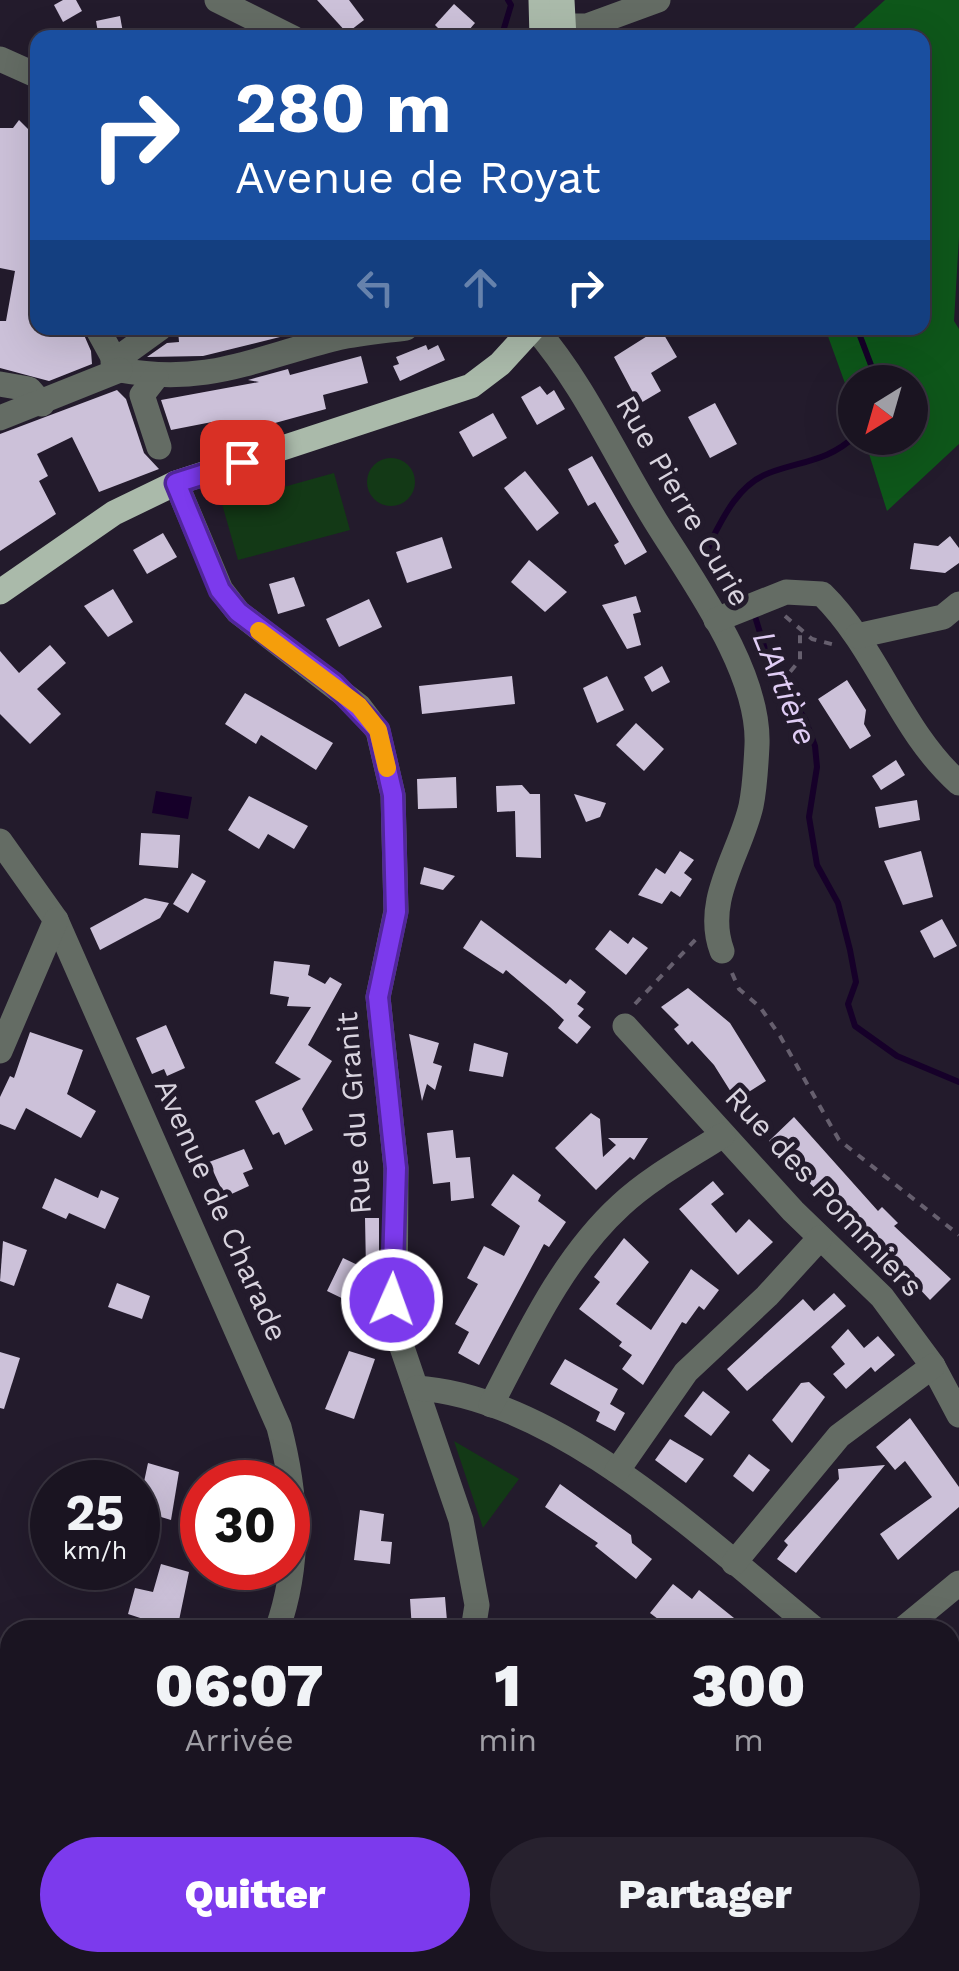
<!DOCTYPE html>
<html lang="fr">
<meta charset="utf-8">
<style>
:root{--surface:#1a1421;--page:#27212e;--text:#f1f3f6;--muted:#9f9ea5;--line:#38333f;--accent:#7c3aed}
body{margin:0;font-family:"Work Sans",sans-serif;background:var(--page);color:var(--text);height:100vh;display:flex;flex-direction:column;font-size:38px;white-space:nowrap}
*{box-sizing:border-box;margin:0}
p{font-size:32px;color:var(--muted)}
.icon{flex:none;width:55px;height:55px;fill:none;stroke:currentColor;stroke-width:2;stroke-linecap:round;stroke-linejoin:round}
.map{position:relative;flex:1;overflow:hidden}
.details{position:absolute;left:0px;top:1620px;width:960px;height:352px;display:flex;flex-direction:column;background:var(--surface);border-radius:30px 30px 0 0;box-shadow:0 10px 40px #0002,0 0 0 2px var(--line)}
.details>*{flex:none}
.banner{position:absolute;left:30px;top:30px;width:900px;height:305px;border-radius:20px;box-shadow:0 10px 40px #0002,0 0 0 2px var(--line);background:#1a4fa0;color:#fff;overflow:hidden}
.needle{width:65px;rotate:217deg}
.buttons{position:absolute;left:838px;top:365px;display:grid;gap:20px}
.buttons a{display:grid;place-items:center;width:90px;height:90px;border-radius:50%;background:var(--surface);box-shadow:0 10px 40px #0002,0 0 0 2px var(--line);font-size:50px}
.speed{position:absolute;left:30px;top:1460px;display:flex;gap:20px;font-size:50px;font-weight:700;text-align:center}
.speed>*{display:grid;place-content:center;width:130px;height:130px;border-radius:50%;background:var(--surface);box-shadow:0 10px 40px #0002,0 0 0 2px var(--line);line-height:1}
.speed small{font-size:25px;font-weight:400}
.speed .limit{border:15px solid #d22;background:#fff;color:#111}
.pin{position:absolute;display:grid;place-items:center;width:85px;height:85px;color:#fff;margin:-42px;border-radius:20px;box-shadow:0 5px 15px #0006}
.me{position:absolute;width:110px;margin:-55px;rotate:2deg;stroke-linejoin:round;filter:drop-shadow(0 0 8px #0008)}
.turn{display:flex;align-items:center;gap:35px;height:210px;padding:0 40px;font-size:45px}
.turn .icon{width:130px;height:130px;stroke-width:2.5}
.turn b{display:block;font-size:70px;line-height:85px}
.lanes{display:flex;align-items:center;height:95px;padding:0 40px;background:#0003;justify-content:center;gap:50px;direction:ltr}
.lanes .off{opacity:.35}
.eta{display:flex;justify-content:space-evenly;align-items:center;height:170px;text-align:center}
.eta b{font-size:60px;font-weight:800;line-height:70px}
.button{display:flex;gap:20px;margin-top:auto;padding:20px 40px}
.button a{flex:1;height:115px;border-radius:60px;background:var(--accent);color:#fff;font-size:40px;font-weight:800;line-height:115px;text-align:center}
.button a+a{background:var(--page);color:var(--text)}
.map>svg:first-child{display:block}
.green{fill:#133916}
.forest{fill:#0e571a}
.water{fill:#160029}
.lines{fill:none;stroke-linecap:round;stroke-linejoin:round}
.stream{stroke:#160029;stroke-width:6}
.building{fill:#ccc1d9}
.path{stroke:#665f6e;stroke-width:4;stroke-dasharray:8 8;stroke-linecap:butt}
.minor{stroke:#646c64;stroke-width:25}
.major{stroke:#aabaaa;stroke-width:25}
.route-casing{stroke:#51269a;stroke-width:25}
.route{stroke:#7c3aed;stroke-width:18}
.slow{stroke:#f59e0b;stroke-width:18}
.labels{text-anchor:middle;stroke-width:10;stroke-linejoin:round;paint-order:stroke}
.street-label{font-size:30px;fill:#d8d3de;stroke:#231b2c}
.water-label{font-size:32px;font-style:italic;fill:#e0cdf5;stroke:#231b2c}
</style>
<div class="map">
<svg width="959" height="1971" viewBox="0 0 959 1971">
<rect width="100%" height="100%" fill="#231b2c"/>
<g class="green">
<circle cx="391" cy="482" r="24"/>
<path d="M334,473L350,530L238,560L222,504Z"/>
<path d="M454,1441L519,1479L483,1528Z"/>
<path d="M959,1917V1971H923L929,1963L950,1962V1930Z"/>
</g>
<g class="forest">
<path d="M885,0H959V237L954,321L959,329V444L887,511L864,438H910V382H855V411L825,328H922V38L844,37Z"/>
<path d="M10,1962H198L220,1971H0Z"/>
</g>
<path class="water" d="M156,791L192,797L188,819L152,813Z"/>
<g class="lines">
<g class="stream">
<path d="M501,38L511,5L508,0"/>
<path d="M857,328L874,373L872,382"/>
<path d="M748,602L710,543C723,517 739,484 769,473C801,461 829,461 855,436"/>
<path d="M754,613L771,669L805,719L815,746L817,767L809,817L817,865L838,903L850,950L856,982L848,1004L855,1026L897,1056L959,1082"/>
</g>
</g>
<g class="building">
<path d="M63,0H76L82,11L63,22L54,5Z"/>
<path d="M317,0H349L364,20L347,33Z"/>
<path d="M454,4L475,23L462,38H448L435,25Z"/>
<path d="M120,16L124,38H99L96,21Z"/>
<path d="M19,120L38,139V328H81L91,351L92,364L49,381L0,368V321H6L15,271L0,268V128H13Z"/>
<path d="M205,328H282L284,336L203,356L147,357L167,343L179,342L178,330Z"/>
<path d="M660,328L677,357L651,373L661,391L639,404L614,357Z"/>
<path d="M426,345L428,350L438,345L445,360L400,381L393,366L399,364L396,357Z"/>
<path d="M361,356L368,383L323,395L326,409L239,433L216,438L212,422L171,430L161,400L259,382L248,380L288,369L290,375Z"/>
<path d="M540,386L547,395L554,390L565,409L537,425L521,397Z"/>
<path d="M117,390L126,399L144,453L159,469L99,492L72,437L37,454L48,476L39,481L56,514L0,551V434Z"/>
<path d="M715,403L737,444L710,458L688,417Z"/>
<path d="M493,413L507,438L473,457L459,432Z"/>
<path d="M592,456L647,552L625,565L614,545L619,542L595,502L588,506L568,469Z"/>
<path d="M525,471L559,513L537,531L504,488Z"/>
<path d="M163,533L177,557L147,574L133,550Z"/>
<path d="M950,536L959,548V563L945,573L910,569L914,543L938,546Z"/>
<path d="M442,537L452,568L407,583L396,552Z"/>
<path d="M529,560L567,592L545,612L511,582Z"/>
<path d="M294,577L305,606L278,614L269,584Z"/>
<path d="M113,589L133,622L108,637L84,606Z"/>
<path d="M636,596L641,612L633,614L641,645L627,649L602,605Z"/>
<path d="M369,599L382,627L339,647L326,619Z"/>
<path d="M50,645L66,663L37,689L61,714L30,744L0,714V651L19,673Z"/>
<path d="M662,666L670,682L652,692L644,677Z"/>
<path d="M512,676L515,704L422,714L419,686Z"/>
<path d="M607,676L624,710L597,723L583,688Z"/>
<path d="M847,680L866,710L864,724L871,736L850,749L818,699Z"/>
<path d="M245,693L333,743L316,770L261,735L256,744L225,724Z"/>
<path d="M636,723L664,749L644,771L616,745Z"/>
<path d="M896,760L905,775L881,790L872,776Z"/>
<path d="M456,777L457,808L418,809L417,779Z"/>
<path d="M522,785L530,794H540L541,858L516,857L515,811L497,812L496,786Z"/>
<path d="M574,794L606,803L600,817L586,822Z"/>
<path d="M249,796L308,826L294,849L268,834L259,849L228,830Z"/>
<path d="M917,800L920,820L879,828L875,807Z"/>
<path d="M141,833L180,835L178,868L139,865Z"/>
<path d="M680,851L694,860L684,873L692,879L680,897L671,891L662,904L638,895L656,868L665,874Z"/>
<path d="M921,851L933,897L903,905L884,861Z"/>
<path d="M424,867L455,876L443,890L420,884Z"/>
<path d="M192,873L206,881L188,913L173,904Z"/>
<path d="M145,898L169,903L160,918L100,950L90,928Z"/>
<path d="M942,919L957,946L934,958L920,931Z"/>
<path d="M481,920L566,984L570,979L586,992L577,1004L584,1009L578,1016L591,1027L577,1044L558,1028L564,1020L550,1007L506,970L503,974L463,948Z"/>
<path d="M610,930L628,944L633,937L648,948L626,975L595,949Z"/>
<path d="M274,961L310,965L308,975L325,984L330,977L342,984L308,1045L332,1061L302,1109L313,1130L285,1145L279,1132L273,1135L255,1101L301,1079L275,1063L311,1007L287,1006L289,997L270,994Z"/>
<path d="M688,988L730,1023L766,1081L736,1100L714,1065L692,1041L688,1045L674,1029L679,1025L661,1007Z"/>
<path d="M166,1025L185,1068L167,1076L164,1069L152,1074L136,1038Z"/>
<path d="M30,1032L83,1050L67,1094L96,1111L81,1138L26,1108L15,1130L0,1124V1097L10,1076L14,1078Z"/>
<path d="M409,1034L439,1043L433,1063L442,1066L435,1090L427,1084L422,1101Z"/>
<path d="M474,1043L508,1053L503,1077L469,1071Z"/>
<path d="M591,1113L600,1119L603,1157L616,1145L608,1138H648L634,1160L630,1157L596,1190L555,1148Z"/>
<path d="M794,1117L878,1211L882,1207L898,1223L894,1226L951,1279L930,1300L914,1283L910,1287L856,1223L852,1227L769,1141Z"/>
<path d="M453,1130L456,1158L470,1157L474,1198L451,1201L450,1182L433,1184L427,1133Z"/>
<path d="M244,1149L253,1169L243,1173L249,1186L225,1197L209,1162Z"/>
<path d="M513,1174L541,1195L538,1201L566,1222L549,1247L544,1244L479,1365L458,1353L469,1332L455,1324L478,1284L467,1278L484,1246L504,1256L520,1226L491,1205Z"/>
<path d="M55,1178L98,1198L101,1190L119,1198L105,1229L69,1213L66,1219L42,1208Z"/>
<path d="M713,1181L724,1194L711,1204L736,1233L749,1219L773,1242L738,1275L679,1209Z"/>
<path d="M365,1218H379V1275L372,1272L356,1305L327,1291L343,1258L366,1269Z"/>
<path d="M624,1238L649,1262L616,1304L651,1330L691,1269L719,1290L704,1310L699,1306L686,1324L682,1322L643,1385L622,1369L632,1355L619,1346L622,1342L579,1309L600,1282L594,1277Z"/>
<path d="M3,1241L27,1250L14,1286L0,1281Z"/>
<path d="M117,1283L150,1296L142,1319L108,1307Z"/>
<path d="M834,1293L846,1306L747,1391L727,1369L803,1299L814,1311Z"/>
<path d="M848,1329L864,1348L878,1336L895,1355L875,1372L871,1367L846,1389L833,1374L845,1364L831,1347Z"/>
<path d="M349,1351L375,1359L354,1419L325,1409Z"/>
<path d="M0,1352L20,1358L4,1409L0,1408Z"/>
<path d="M565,1359L618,1389L610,1404L625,1413L615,1431L596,1421L600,1412L550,1384Z"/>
<path d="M809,1382L825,1397L792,1443L772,1420L801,1383Z"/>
<path d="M703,1391L730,1412L711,1436L684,1416Z"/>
<path d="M910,1418L959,1487V1507L898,1560L880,1534L932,1497L905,1461L895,1470L876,1447Z"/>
<path d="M670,1439L704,1459L686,1483L655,1460Z"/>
<path d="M749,1454L770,1470L753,1492L733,1476Z"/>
<path d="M148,1463L179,1472L171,1520L138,1510Z"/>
<path d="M885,1465L796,1573L777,1559L788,1545L784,1541L839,1479L838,1469Z"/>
<path d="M560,1484L631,1535L632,1543L652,1559L636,1579L595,1546L598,1543L545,1507Z"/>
<path d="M360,1510L384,1514L381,1541L392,1542L390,1564L354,1560Z"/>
<path d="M161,1564L189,1572L177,1630L128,1614L135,1588L153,1592Z"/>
<path d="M673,1584L692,1599L699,1590L749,1630H691L676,1620L670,1628L650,1613Z"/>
<path d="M445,1597L447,1621L437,1622V1630H412L410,1599Z"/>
</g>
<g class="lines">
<g class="path">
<path d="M785,616L812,639L835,645"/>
<path d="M780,684L800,660V631"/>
<path d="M732,973L739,989L760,1007L780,1036L839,1140L959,1235"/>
<path d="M635,1004L697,938"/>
<path d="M0,1704L10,1708"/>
<path d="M950,1740L959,1747"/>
</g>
<g class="minor">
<path d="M217,0L293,38"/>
<path d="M563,26H587L658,0"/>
<path d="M0,59L38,76"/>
<path d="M97,328L120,370C208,386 255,358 337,338C360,333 383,331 406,328"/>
<path d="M535,328C585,386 615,456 655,520C692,580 760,671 757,745C756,765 755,787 751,806C740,854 703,900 722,951"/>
<path d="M113,362L160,328"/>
<path d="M156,377L142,395L159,447"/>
<path d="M0,384L29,389L42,404"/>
<path d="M0,418L120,370"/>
<path d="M176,483L221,590L238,612L359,706L378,731L393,795L396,911L378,997L396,1168L395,1327L461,1520L477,1605L473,1630"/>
<path d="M716,620L786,592L822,594C878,649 900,731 959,783"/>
<path d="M857,636L943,617L959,604"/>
<path d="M0,841L56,920L279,1427C297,1496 301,1562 277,1630"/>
<path d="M625,1026L793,1211L882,1297L933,1366L959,1415"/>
<path d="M0,1051L56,920"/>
<path d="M416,1388C559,1397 709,1543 816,1630"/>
<path d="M491,1405C527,1336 562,1259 621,1205C651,1177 689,1157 723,1135"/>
<path d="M617,1471L686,1372L767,1296L820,1238"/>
<path d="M734,1563L839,1436L933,1366"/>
<path d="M902,1630L959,1583"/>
<path d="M0,1945L10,1931"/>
<path d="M471,1962L480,1971"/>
</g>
<g class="major">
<path d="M541,0L542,38"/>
<path d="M562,0L564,38"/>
<path d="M0,592L114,513L176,483L471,386L500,364L533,328"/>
</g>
</g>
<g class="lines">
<defs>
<path id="route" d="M242,462L176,483L220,590L238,612L334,684L378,730L393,795L396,912L378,997L396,1168L392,1300"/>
</defs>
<use href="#route" class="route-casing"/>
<use href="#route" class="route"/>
<path class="slow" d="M259,631L359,706L378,730L387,768"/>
</g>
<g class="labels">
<g class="street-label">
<text transform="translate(683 501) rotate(60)" y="10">Rue Pierre Curie</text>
<text transform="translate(354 1113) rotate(-94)" y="10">Rue du Granit</text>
<text transform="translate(824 1192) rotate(47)" y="10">Rue des Pommiers</text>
<text transform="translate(221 1210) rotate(66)" y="10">Avenue de Charade</text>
</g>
<g class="water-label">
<text transform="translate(785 688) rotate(68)" y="11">L'Artière</text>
</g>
</g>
</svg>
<div class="buttons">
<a><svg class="needle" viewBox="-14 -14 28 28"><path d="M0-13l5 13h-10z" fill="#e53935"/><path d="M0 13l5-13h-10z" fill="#9f9ea5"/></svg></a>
</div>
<div class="speed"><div>25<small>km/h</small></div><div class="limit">30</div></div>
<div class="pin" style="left:242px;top:462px;background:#d93025"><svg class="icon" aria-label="arrive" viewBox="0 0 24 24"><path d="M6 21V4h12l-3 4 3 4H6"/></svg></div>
<svg class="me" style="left:392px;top:1300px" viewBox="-20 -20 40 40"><circle r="17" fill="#7c3aed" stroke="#fff" stroke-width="3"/><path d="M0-11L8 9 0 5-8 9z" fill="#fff"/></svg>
<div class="banner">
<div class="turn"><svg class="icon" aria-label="right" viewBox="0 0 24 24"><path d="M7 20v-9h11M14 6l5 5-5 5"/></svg><div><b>280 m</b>Avenue de Royat</div></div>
<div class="lanes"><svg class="icon off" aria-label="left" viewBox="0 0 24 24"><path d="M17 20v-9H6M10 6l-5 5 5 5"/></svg><svg class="icon off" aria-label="ahead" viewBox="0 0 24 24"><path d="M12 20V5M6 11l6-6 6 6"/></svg><svg class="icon" aria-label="right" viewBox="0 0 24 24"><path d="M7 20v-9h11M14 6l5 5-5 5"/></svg></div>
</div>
<section class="details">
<div class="eta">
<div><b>06:07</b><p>Arrivée</p></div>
<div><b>1</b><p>min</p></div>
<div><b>300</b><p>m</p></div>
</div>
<div class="button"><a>Quitter</a><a>Partager</a></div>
</section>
</div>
